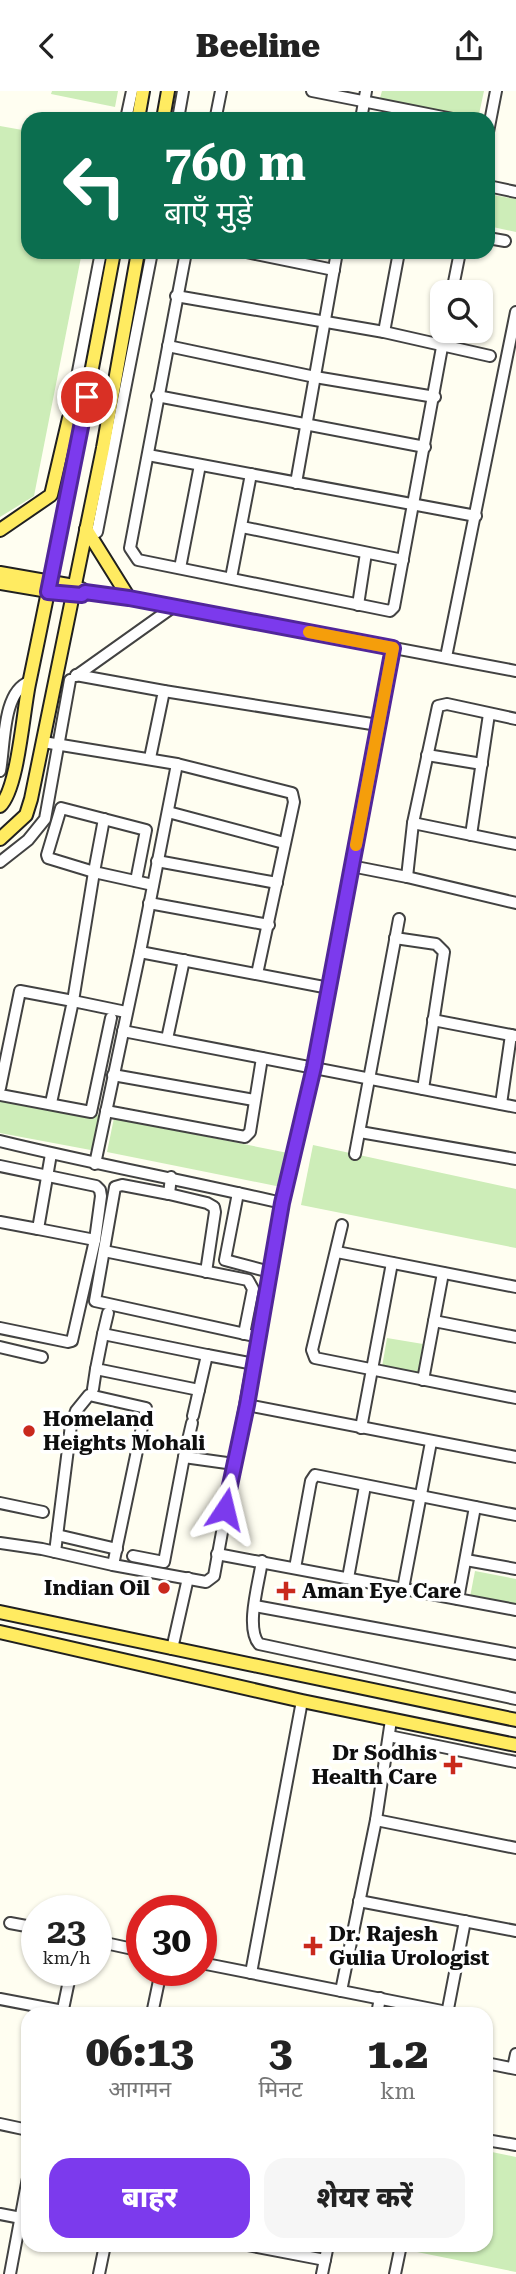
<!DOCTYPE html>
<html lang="hi">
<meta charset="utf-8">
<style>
:root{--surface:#fff;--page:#f6f6f6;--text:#222;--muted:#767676;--accent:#7c3aed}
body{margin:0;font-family:"Roboto Serif","Noto Sans Devanagari",serif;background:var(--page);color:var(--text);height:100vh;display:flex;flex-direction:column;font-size:26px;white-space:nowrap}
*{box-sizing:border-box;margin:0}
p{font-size:23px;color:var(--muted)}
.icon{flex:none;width:38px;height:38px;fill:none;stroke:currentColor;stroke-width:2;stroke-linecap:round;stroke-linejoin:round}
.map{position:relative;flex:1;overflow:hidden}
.drawer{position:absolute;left:21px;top:1916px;width:472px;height:245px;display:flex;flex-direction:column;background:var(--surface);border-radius:21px;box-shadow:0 2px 5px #0004}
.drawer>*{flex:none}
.banner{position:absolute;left:21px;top:21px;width:474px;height:147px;border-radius:21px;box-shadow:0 2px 5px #0004;background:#0b6e4f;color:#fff;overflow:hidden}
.fabs{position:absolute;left:430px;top:189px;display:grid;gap:14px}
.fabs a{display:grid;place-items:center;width:63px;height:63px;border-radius:14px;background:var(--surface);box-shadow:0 2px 5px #0004;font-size:35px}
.speed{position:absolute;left:21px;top:1804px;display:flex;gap:14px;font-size:35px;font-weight:700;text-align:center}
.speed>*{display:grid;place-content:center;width:91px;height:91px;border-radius:50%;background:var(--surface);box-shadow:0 2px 5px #0004;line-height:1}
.speed small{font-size:18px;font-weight:400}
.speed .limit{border:10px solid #d22;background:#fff;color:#111}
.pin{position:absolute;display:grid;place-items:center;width:60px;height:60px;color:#fff;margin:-30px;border:4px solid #fff;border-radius:50%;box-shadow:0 2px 7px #0007}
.me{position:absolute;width:77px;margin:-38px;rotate:10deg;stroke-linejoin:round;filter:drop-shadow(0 0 5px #0008)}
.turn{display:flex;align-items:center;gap:24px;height:147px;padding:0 28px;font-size:32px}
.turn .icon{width:91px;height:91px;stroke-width:2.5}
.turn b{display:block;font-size:49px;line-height:60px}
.eta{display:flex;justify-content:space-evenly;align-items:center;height:119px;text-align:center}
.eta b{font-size:42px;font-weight:800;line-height:49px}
.cta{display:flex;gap:14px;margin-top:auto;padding:14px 28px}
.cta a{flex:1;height:80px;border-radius:21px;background:var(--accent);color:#fff;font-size:28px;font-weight:800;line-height:80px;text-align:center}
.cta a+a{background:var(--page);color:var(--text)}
header{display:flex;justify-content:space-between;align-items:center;height:91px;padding:0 28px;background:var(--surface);font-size:32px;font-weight:800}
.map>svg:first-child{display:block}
.green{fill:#cdedb8}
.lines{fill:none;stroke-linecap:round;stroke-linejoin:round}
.minor-casing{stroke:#424242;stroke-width:14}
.major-casing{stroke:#202020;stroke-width:16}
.minor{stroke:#fff;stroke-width:10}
.major{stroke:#ffeb61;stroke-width:12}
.route-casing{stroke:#51269a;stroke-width:18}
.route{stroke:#7c3aed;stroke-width:12}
.slow{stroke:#f59e0b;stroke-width:12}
.poi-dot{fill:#c9291d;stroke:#fff;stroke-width:2.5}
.labels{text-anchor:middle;stroke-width:7;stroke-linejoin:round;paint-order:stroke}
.poi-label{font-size:21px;font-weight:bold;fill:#0f0f0f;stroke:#fff;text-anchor:start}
</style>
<header><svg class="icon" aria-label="back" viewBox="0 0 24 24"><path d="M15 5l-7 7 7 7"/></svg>Beeline<svg class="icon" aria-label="share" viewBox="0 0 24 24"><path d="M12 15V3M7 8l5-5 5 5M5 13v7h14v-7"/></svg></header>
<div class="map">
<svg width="516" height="2183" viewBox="0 0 516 2183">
<rect width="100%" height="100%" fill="#fffef1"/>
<g class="green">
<path d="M52,0H118L115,16L51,3Z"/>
<path d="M382,0H484L478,28L380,7Z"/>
<path d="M0,35L28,40V161H82L34,405L0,426Z"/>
<path d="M488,103L516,108V141L488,135Z"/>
<path d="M0,1005L103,1025L96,1060L0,1042Z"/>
<path d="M114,1027L293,1063L286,1097L107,1061Z"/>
<path d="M313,1054L516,1098V1157L301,1114Z"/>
<path d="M387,1247L423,1253L418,1283L382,1276Z"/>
<path d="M475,1480L516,1488V1515L470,1506Z"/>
<path d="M487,2060L516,2066V2181L412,2160L414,2154H486Z"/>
</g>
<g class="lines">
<defs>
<g id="minor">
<path d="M312,0L453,28"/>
<path d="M216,25L221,0"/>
<path d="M126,28L132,0"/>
<path d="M178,28L183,0"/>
<path d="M361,28L366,0"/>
<path d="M488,41L496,0"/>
<path d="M488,95L516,101"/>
<path d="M488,147L505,150"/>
<path d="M186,161L130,457L138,469L390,520L394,516L445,240"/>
<path d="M246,161L334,179"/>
<path d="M452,201L460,161"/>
<path d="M176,205L384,241L490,265"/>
<path d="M384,241L399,161"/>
<path d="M168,255L315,286L435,306"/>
<path d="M157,305L425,356"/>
<path d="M69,327L101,161"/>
<path d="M148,364L476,425"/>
<path d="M296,392L337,161"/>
<path d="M242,436L403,469"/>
<path d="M97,441L152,161"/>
<path d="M180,477L200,374"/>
<path d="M231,487L251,383"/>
<path d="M74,495L82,497L85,501L129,507L516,580"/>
<path d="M358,514L366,462"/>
<path d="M446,566L516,221"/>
<path d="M76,584L164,600L150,667"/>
<path d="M76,585L173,516"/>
<path d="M164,600L378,634"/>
<path d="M43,651L177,673L292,702L294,711L257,883"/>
<path d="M427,664L482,673"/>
<path d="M0,680C5,655 2,601 29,591"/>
<path d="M168,721L284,752"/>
<path d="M104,728L94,781L153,794"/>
<path d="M413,732L516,753"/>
<path d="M471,744L489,623"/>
<path d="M157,770L277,792"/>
<path d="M0,771L28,749L45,728L70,589"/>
<path d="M351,775L407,786L516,812"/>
<path d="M407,786L413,732L438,615L447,613L516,628"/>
<path d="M149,812L269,834"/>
<path d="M395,847L436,853L444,861L423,998"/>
<path d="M140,861L329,897"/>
<path d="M126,921L73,910L94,781L48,767L47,764L61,717L146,739L136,790"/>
<path d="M433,929L516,945"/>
<path d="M123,940L516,1016"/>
<path d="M167,948L184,869"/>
<path d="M113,984L254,1009"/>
<path d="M0,997L20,900L73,910L51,1012"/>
<path d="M0,1004L91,1021L111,927"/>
<path d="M501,1013L511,944"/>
<path d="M106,1020L245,1046L250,1041L262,967"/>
<path d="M360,1041L516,1068"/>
<path d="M0,1050C94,1073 188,1090 282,1112"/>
<path d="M355,1063L399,828"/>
<path d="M95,1073L140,861L177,673"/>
<path d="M0,1075L96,1095L100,1099L101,1105L95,1149L72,1250L68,1251L0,1237"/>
<path d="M171,1086L169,1103L122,1094L115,1096L95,1210L259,1246"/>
<path d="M238,1102L225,1169L270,1181"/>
<path d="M169,1103L207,1112L214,1116L215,1121L206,1181"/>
<path d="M0,1131L38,1138L51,1063"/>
<path d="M342,1134L312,1259L315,1267L516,1307"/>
<path d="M38,1138L95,1149"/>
<path d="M104,1160L248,1189L253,1198L244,1243"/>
<path d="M337,1161L516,1196"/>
<path d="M434,1230L516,1246"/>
<path d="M103,1243L108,1222"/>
<path d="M0,1256L42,1266"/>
<path d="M423,1289L443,1182"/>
<path d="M93,1298L96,1278"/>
<path d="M199,1299L96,1278L103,1243L207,1264"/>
<path d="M247,1314L516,1366"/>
<path d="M193,1325L207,1264L254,1273"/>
<path d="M361,1337L392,1172"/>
<path d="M184,1366L192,1332"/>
<path d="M0,1412L43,1421"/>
<path d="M57,1444L117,1458"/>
<path d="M0,1452L42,1458L113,1474L206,1491L214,1485L282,1112L314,977L393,557"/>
<path d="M55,1461L71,1334L76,1320L89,1304L146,1317L113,1474"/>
<path d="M217,1463L516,1519"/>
<path d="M133,1465L164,1471L184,1366L234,1373"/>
<path d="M466,1469L516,1478"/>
<path d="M262,1470C259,1491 245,1537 259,1553L516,1608"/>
<path d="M295,1477L311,1390L315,1384L516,1424"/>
<path d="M348,1487L365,1395"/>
<path d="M403,1498L431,1351"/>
<path d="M458,1508L475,1416"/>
<path d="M255,1515L516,1563"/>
<path d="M172,1558L188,1487"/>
<path d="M389,1645L516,1671"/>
<path d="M376,1729L516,1757"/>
<path d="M359,1810L516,1840"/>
<path d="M10,1832L37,1837"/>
<path d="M96,1850L142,1860"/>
<path d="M201,1872L447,1921"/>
<path d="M251,1882L302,1610"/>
<path d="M341,1900L376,1729L391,1629"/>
<path d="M0,1908L63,1920"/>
<path d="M62,1923L71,1880"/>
<path d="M152,1923L161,1880"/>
<path d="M377,1923L380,1907"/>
<path d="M447,1923L465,1830"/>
<path d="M486,1972L516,1978"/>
<path d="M513,1977L516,1963"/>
<path d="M0,2033L28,2039"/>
<path d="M486,2049L516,2054"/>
<path d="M0,2123L21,2127"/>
<path d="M247,2154L325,2169"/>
<path d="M10,2183L28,2087"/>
<path d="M99,2183L105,2154"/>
<path d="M322,2183L328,2154"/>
<path d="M395,2183L401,2154"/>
</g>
<g id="major">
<path d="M138,28L143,0"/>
<path d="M163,28L168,0"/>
<path d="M86,438L129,507"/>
<path d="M0,439L51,404L69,327L83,330"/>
<path d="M0,482L74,495"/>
<path d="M0,492L72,504"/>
<path d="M0,715C18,698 23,621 29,593C59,449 87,305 114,161"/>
<path d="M0,748L26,724L31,708L103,357L138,161"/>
<path d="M0,1521L516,1629"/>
<path d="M0,1541L302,1610L516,1654"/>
</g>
</defs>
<use href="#minor" class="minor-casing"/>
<use href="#major" class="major-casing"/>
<use href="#minor" class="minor"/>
<use href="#major" class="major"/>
</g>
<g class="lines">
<defs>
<path id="route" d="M87,306L48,501L82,504L85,501L129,507L393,557L314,976L282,1112L247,1314L225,1418"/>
</defs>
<use href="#route" class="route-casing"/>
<use href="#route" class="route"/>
<path class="slow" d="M309,541L393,557L356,754"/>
</g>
<g class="poi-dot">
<circle cx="29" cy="1340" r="7"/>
<circle cx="164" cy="1497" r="7"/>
<path d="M282.5 1489.5h7v7h7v7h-7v7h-7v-7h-7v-7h7z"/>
<path d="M449.5 1663.5h7v7h7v7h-7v7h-7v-7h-7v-7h7z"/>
<path d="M309.5 1844.5h7v7h7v7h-7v7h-7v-7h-7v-7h7z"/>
</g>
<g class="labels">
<g class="poi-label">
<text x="43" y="1335">Homeland<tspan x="43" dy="24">Heights Mohali</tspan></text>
<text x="150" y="1504" text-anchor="end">Indian Oil</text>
<text x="302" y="1507">Aman Eye Care</text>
<text x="437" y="1669" text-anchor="end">Dr Sodhis<tspan x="437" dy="24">Health Care</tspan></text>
<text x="329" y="1850">Dr. Rajesh<tspan x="329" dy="24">Gulia Urologist</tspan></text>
</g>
</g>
</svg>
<div class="fabs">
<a><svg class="icon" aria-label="search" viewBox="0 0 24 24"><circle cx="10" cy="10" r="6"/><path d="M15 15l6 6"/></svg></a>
</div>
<div class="speed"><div>23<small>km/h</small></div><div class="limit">30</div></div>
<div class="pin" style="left:87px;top:306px;background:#d93025"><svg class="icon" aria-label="arrive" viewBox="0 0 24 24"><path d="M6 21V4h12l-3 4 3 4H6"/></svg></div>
<svg class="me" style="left:225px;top:1418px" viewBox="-20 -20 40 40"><path d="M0-17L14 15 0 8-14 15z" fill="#7c3aed" stroke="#fff" stroke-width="4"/></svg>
<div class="banner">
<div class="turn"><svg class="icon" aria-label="left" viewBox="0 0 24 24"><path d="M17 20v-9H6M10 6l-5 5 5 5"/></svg><div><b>760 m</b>बाएँ मुड़ें</div></div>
</div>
<section class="drawer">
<div class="eta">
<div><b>06:13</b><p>आगमन</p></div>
<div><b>3</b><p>मिनट</p></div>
<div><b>1.2</b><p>km</p></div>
</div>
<div class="cta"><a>बाहर</a><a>शेयर करें</a></div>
</section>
</div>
